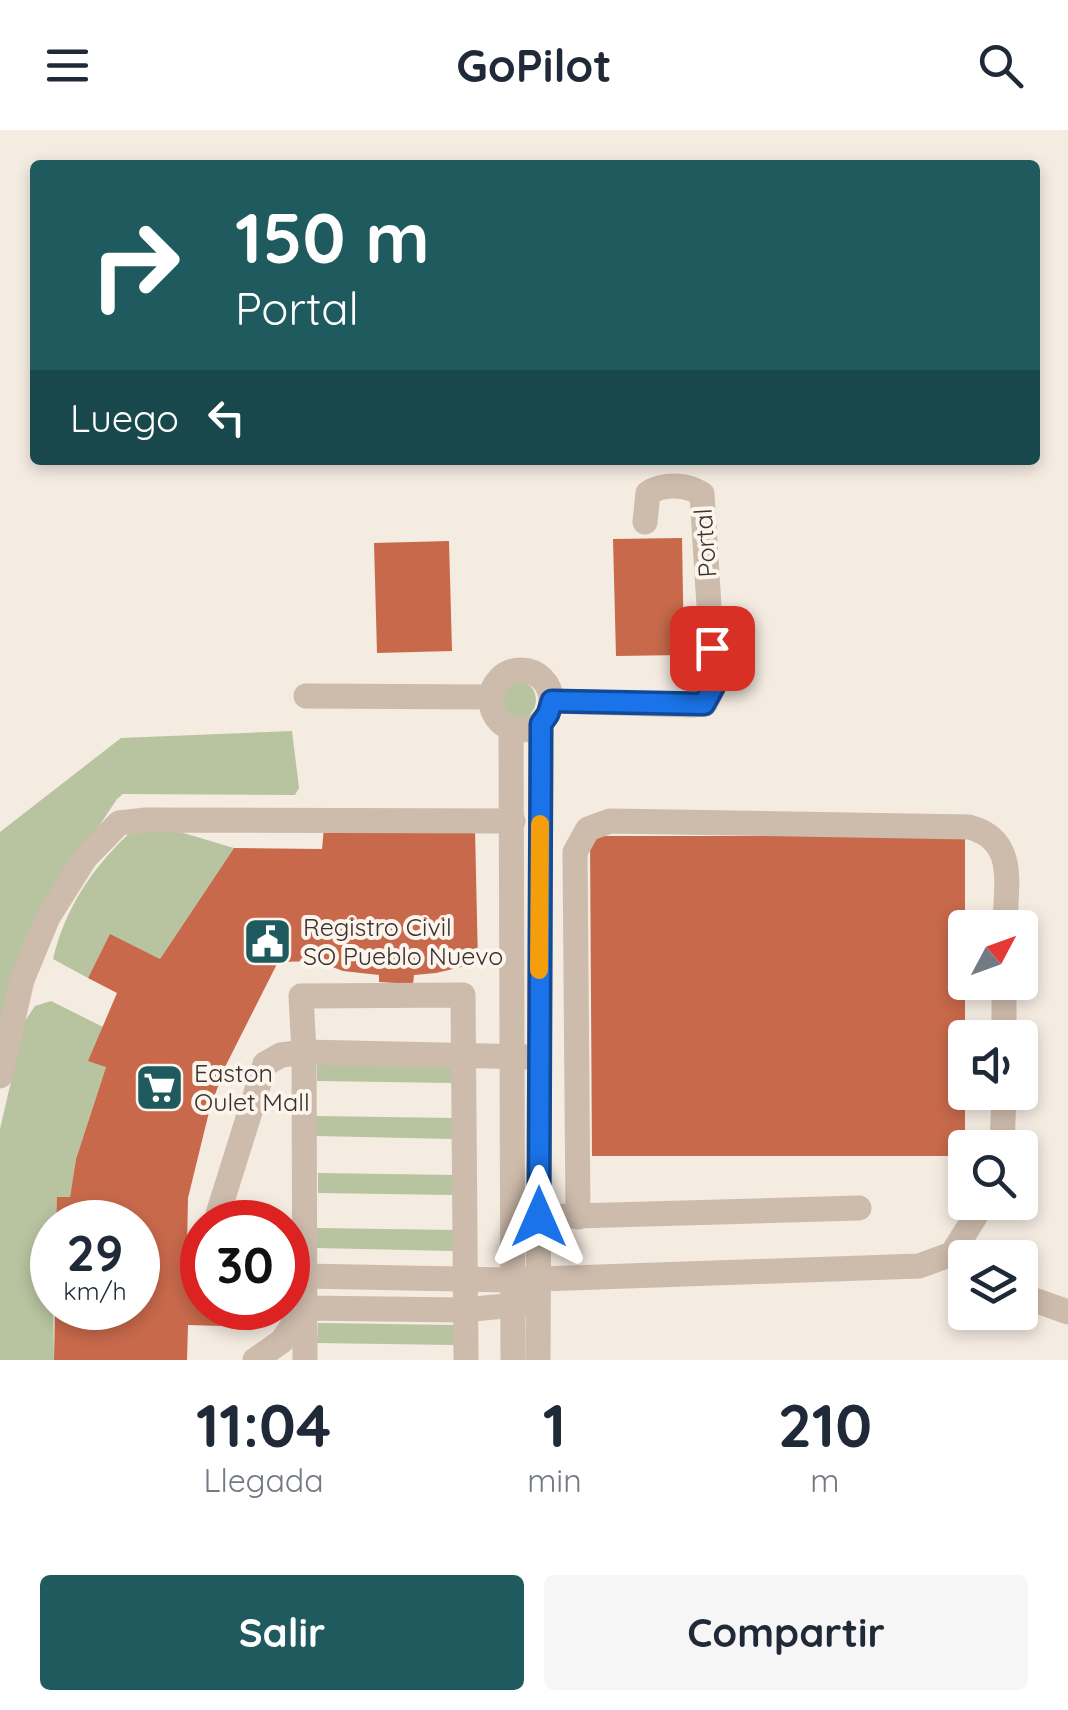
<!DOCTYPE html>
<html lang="es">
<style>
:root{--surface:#fff;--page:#f6f6f7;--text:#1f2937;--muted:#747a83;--accent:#1f5a5e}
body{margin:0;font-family:Quicksand,sans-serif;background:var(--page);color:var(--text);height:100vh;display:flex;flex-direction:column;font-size:38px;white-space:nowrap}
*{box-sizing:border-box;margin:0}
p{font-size:32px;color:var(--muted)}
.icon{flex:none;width:55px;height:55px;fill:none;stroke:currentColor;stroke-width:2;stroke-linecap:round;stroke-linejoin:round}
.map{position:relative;height:1230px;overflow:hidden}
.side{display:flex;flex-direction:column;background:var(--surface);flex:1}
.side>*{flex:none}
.guide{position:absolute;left:30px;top:30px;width:1010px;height:305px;border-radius:10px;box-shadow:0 5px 15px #0003;background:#1f5a5e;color:#fff;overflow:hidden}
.needle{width:65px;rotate:49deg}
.fabs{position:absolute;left:948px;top:780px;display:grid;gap:20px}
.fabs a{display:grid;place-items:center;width:90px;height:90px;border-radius:10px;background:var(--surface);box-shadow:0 5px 15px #0003;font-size:50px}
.speed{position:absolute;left:30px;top:1070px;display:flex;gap:20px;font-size:50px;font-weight:700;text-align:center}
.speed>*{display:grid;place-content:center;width:130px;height:130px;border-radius:50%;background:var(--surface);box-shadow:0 5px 15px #0003;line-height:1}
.speed small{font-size:25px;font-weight:400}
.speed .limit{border:15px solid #d22;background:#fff;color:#111}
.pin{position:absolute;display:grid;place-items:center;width:85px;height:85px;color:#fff;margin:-42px;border-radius:20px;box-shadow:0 5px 15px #0006}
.me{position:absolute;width:110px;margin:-55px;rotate:0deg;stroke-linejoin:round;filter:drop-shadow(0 0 8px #0008)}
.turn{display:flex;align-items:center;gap:35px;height:210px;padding:0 40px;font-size:45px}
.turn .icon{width:130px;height:130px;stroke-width:2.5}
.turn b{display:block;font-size:70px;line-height:85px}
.then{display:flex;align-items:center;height:95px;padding:0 40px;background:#0003;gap:20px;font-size:38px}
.eta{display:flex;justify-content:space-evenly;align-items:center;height:170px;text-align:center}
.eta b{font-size:60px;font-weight:700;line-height:70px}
.button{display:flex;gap:20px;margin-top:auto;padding:20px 40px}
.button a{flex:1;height:115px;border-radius:10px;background:var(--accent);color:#fff;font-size:40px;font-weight:700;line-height:115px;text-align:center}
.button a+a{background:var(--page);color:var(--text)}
header{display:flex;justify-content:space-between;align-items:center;height:130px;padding:0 40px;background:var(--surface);font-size:45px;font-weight:700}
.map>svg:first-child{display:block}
.green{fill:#b8c4a0}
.building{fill:#c8694b}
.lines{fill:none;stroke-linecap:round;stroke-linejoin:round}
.minor{stroke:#cdbbac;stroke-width:25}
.route-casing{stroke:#114b97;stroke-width:25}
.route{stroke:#1a73e8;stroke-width:18}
.slow{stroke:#f59e0b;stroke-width:18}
.labels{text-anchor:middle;stroke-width:8;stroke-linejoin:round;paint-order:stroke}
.street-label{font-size:25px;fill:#3b302b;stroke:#fbf5ee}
.poi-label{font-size:25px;fill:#3b302b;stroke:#fbf5ee;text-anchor:start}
</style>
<header><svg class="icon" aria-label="menu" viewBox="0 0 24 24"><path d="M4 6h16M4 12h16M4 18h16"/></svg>GoPilot<svg class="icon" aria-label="search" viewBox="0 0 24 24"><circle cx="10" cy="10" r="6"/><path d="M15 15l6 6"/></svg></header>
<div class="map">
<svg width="1068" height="1230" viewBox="0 0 1068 1230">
<rect width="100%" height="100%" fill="#f4ebe1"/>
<g class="green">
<circle cx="516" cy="570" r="20"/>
<path d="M292,601L299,658L295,665L123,664L117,669L57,759L0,895V702L121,608Z"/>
<path d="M136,697L170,699L234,718L160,829L110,805L88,848L53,829C66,775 95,734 136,697Z"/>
<path d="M51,871L103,897L106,937L76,1029L70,1067L57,1068L56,1092H52L54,1230H0V999L25,891L35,876Z"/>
<path d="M317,931L454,933V953L317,951Z"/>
<path d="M316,986L453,988V1009L316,1006Z"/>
<path d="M318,1043L455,1045L454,1065L318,1063Z"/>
<path d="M317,1098L454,1100L453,1121L317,1118Z"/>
<path d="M318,1193L454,1195V1215L317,1213Z"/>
</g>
<g class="building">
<path d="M682,408L684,525L616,526L613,409Z"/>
<path d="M449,411L452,521L377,523L374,413Z"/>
<path d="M324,697L475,699L478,833L436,843L414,845L413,854L379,852V845L343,841L317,831L278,832L226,935L210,978L188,1068L187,1117L202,1118V1178H250L223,1196L188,1195L187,1230H54L55,1178H138V1092H56L57,1067H70L76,1029L106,937L88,931L117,863L88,848L110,804L160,829L234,718L322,719Z"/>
<path d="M590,706H965V1026H592Z"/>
</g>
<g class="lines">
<g class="minor">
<circle cx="521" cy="570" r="30"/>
<path d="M306,566L490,567"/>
<path d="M551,571L692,575L705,574L714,556L702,364C687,354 664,353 648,363L645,392"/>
<path d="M511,599L513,1230"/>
<path d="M1004,908V852"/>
<path d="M0,946L22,850L48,787L85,728L119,693L146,690L513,691"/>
<path d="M1002,1018L1004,962"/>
<path d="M539,1087L859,1078"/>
<path d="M578,1087L575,722L588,699L610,691L969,697C1019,710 1005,757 1005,798"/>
<path d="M239,1092L218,1084L265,934L281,925L304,922L529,927"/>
<path d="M294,1135L304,1146L512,1150L919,1136L952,1124L984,1072"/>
<path d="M1020,1165L1068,1182"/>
<path d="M255,1230L282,1211L304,1178L464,1180L526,1174"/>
<path d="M305,1230L304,922L301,866L463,865L466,1230"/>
<path d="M538,1230L541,594"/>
</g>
</g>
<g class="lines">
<defs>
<path id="route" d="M539,1087L541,594L548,584L552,571L704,574L714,556L712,518"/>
</defs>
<use href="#route" class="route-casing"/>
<use href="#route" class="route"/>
<path class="slow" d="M539,840L540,694"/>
</g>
<defs>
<symbol id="civic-square" viewBox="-11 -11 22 22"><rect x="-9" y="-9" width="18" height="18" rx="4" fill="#1f5a5e" stroke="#fbf5ee"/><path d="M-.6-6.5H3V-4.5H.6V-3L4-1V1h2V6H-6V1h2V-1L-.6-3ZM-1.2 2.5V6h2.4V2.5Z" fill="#fff"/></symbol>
<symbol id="supermarket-square" viewBox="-11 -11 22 22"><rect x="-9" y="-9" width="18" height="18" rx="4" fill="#1f5a5e" stroke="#fbf5ee"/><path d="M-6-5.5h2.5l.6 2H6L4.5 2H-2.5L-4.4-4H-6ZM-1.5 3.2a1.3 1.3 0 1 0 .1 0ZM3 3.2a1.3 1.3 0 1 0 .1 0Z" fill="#fff"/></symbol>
</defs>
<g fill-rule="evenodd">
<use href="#civic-square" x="240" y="784" width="55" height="55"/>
<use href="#supermarket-square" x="132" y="930" width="55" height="55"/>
</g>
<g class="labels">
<g class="street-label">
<text transform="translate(705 413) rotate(-94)" y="9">Portal</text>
</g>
<g class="poi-label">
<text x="303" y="806">Registro Civil<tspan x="303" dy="29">SO Pueblo Nuevo</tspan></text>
<text x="194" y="952">Easton<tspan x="194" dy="29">Oulet Mall</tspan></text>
</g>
</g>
</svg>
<div class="fabs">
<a><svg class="needle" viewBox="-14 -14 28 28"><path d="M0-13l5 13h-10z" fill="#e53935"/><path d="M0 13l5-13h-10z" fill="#747a83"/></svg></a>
<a><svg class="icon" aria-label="sound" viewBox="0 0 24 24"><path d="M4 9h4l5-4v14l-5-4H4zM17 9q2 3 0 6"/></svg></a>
<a><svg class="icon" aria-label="search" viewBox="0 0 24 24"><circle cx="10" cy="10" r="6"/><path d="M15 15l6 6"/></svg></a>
<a><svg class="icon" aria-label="layers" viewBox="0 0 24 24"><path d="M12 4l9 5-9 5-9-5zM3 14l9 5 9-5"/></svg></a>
</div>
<div class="speed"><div>29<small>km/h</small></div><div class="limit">30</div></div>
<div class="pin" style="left:712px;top:518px;background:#d93025"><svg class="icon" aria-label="arrive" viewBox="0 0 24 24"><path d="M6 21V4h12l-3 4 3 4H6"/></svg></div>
<svg class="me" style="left:539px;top:1087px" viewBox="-20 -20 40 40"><path d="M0-17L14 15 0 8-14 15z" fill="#1a73e8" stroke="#fff" stroke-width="4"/></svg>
<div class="guide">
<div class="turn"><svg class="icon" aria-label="right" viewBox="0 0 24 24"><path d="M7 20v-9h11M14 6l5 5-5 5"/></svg><div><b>150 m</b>Portal</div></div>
<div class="then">Luego<svg class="icon" aria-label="left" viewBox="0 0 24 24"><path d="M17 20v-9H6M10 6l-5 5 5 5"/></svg></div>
</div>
</div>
<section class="side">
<div class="eta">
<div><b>11:04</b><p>Llegada</p></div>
<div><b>1</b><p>min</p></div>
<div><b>210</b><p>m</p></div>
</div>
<div class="button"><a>Salir</a><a>Compartir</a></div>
</section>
